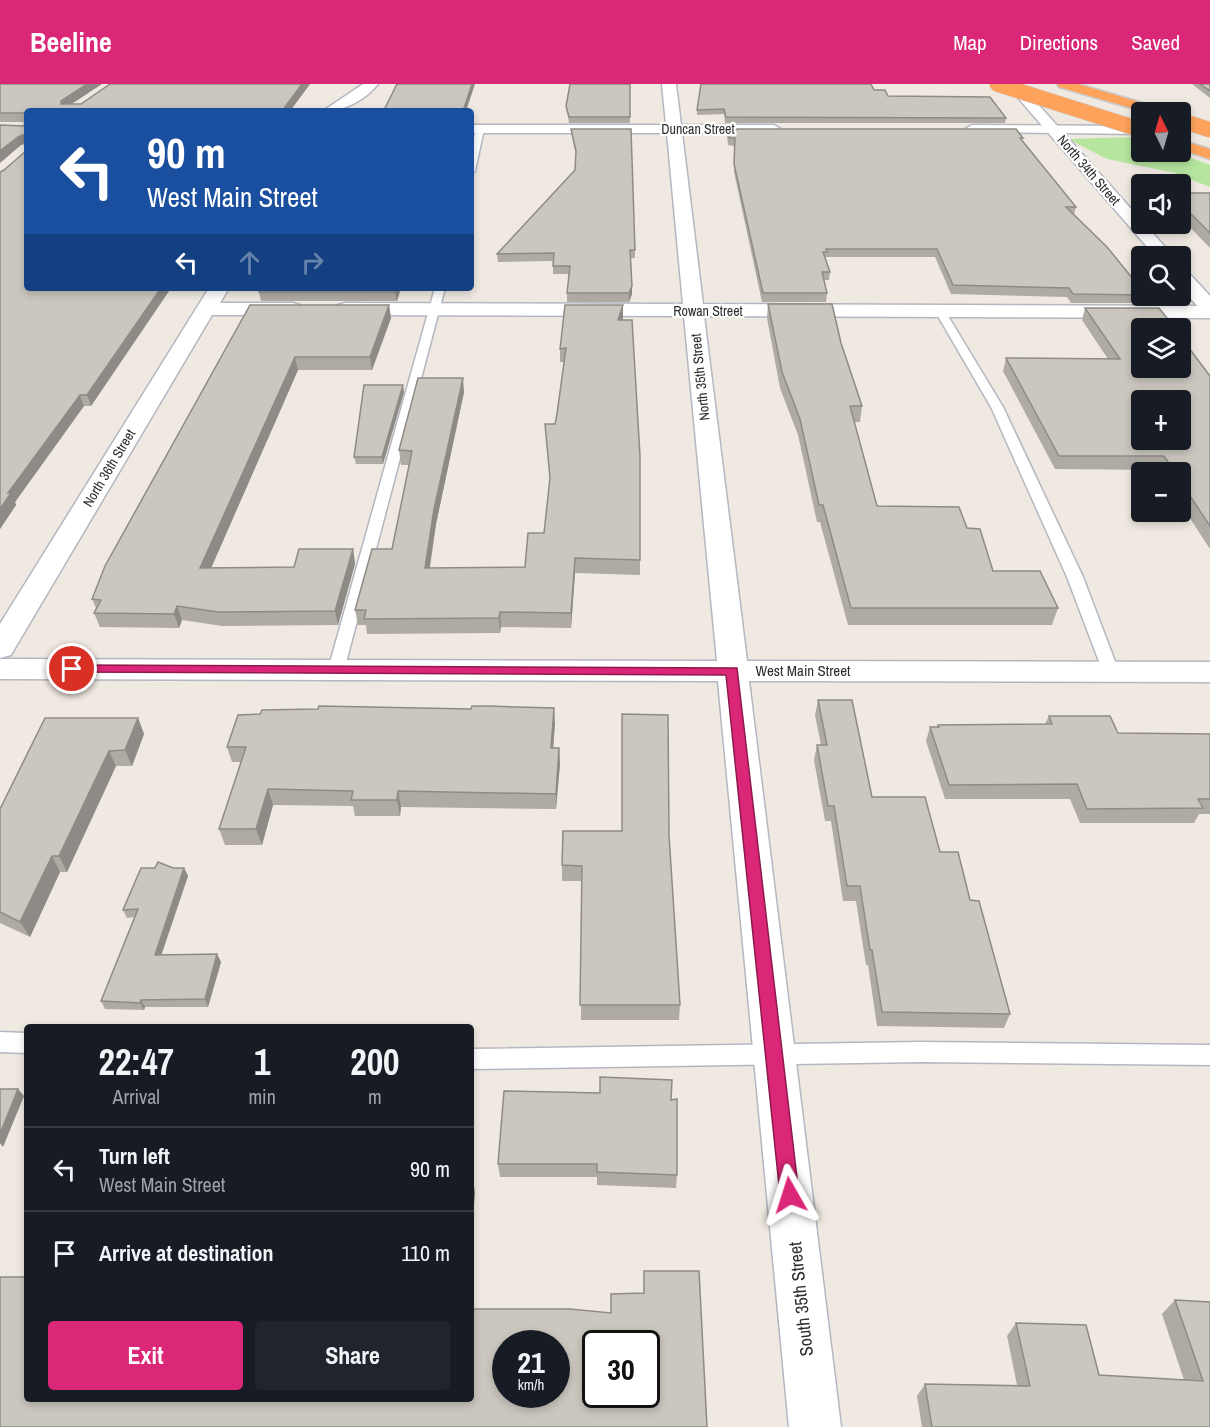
<!DOCTYPE html>
<meta charset="utf-8">
<style>
:root{--surface:#171b24;--page:#20242c;--text:#f1f3f6;--muted:#9ea1a6;--line:#363941;--accent:#db2777}
body{margin:0;font-family:"Archivo Narrow",sans-serif;background:var(--page);color:var(--text);height:100vh;display:flex;flex-direction:column;font-size:22px;white-space:nowrap}
*{box-sizing:border-box;margin:0}
p{font-size:20px;color:var(--muted)}
.icon{flex:none;width:33px;height:33px;fill:none;stroke:currentColor;stroke-width:2;stroke-linecap:round;stroke-linejoin:round}
.map{position:relative;flex:1;overflow:hidden}
.sheet{position:absolute;left:24px;top:940px;width:450px;height:378px;display:flex;flex-direction:column;background:var(--surface);border-radius:6px;box-shadow:0 3px 9px #0003}
.sheet>*{flex:none}
.hud{position:absolute;left:24px;top:24px;width:450px;height:183px;border-radius:6px;box-shadow:0 3px 9px #0003;background:#1a4fa0;color:#fff;overflow:hidden}
.needle{width:39px;rotate:355deg}
.buttons{position:absolute;left:1131px;top:18px;display:grid;gap:12px}
.buttons a{display:grid;place-items:center;width:60px;height:60px;border-radius:6px;background:var(--surface);box-shadow:0 3px 9px #0003;font-size:30px}
.speed{position:absolute;left:492px;top:1246px;display:flex;gap:12px;font-size:30px;font-weight:700;text-align:center}
.speed>*{display:grid;place-content:center;width:78px;height:78px;border-radius:50%;background:var(--surface);box-shadow:0 3px 9px #0003;line-height:1}
.speed small{font-size:15px;font-weight:400}
.speed .limit{border:3px solid #111;border-radius:9px;background:#fff;color:#111}
.pin{position:absolute;display:grid;place-items:center;width:51px;height:51px;color:#fff;margin:-26px;border:3px solid #fff;border-radius:50%;box-shadow:0 2px 6px #0007}
.me{position:absolute;width:66px;margin:-33px;rotate:354deg;stroke-linejoin:round;filter:drop-shadow(0 0 4px #0008)}
.turn{display:flex;align-items:center;gap:21px;height:126px;padding:0 24px;font-size:27px}
.turn .icon{width:78px;height:78px;stroke-width:2.5}
.turn b{display:block;font-size:42px;line-height:51px}
.lanes{display:flex;align-items:center;height:57px;padding:0 24px;background:#0003;justify-content:center;gap:30px;direction:ltr}
.lanes .off{opacity:.35}
.eta{display:flex;justify-content:space-evenly;align-items:center;height:102px;text-align:center}
.eta b{font-size:36px;font-weight:800;line-height:42px}
.primary-button{display:flex;gap:12px;margin-top:auto;padding:12px 24px}
.primary-button a{flex:1;height:69px;border-radius:6px;background:var(--accent);color:#fff;font-size:24px;font-weight:800;line-height:69px;text-align:center}
.primary-button a+a{background:var(--page);color:var(--text)}
ul{padding:0;list-style:none}
li{display:flex;align-items:center;gap:18px;height:84px;padding:0 24px;border-top:2px solid var(--line)}
li div{flex:1}
li b{display:block;font-size:22px}
li em{font-style:normal}
header{display:flex;align-items:center;gap:36px;box-sizing:border-box;height:84px;padding:0 30px;background:var(--accent);color:#fff}
header strong{font-size:28px}
nav{display:flex;gap:33px;margin-inline-start:auto;font-size:21px}
.map>svg:first-child{display:block}
.green{fill:#b6e59e}
.lines{fill:none;stroke-linecap:round;stroke-linejoin:round}
.lane-casing{stroke:#b4b7c1;stroke-width:3}
.street-casing{stroke:#b4b7c1;stroke-width:3}
.secondary-casing{stroke:#b4b7c1;stroke-width:3}
.highway-casing{stroke:#c9c9c9;stroke-width:3}
.lane{fill:#fff;fill-rule:evenodd}
.street{fill:#fff;fill-rule:evenodd}
.secondary{fill:#fff;fill-rule:evenodd}
.highway{fill:#ffa35c;fill-rule:evenodd}
.highway-bridge-casing{stroke:#c9c9c9;stroke-width:16;stroke-linecap:butt}
.highway-bridge{stroke:#ffa35c;stroke-width:15}
.wall{fill:#afaba4}
.shaded-wall{fill:#8e8b86}
.building{fill:#cbc7bf;stroke:#8e8b86;stroke-width:1.5;fill-rule:evenodd}
.route{fill:#db2777;stroke:#8e194d;stroke-width:1.5}
.labels{text-anchor:middle;stroke-width:4.5;stroke-linejoin:round;paint-order:stroke}
.far-street-label{font-size:14px;fill:#2e2e2e;stroke:#fff}
.street-label{font-size:15px;fill:#2e2e2e;stroke:#fff}
.near-street-label{font-size:18px;fill:#2e2e2e;stroke:#fff}
</style>
<header>
<strong>Beeline</strong>
<nav><a>Map</a><a>Directions</a><a>Saved</a></nav>
</header>
<div class="map">
<svg width="1210" height="1343" viewBox="0 0 1210 1343">
<rect width="100%" height="100%" fill="#efe9e1"/>
<path class="green" d="M1134,53L1141,55L1142,68H1175L1210,81V103L1175,89L1107,75L1068,55Z"/>
<g class="lines">
<defs>
<g id="lane">
<path d="M480,43L484,45L475,87L471,90V68L476,45Z"/>
<path d="M435,204H445L344,586L342,590H330L328,586Z"/>
<path d="M940,224L945,227L1003,323L1083,493L1119,588L1117,592H1105L1103,588L1067,493L991,323L935,227Z"/>
<path d="M0,948L27,949V969L0,968Z"/>
<path d="M921,958L1210,961V981L921,978L471,985V965Z"/>
</g>
<g id="street">
<path d="M363,0H378C364,17 344,27 323,27Z"/>
<path d="M662,0H676L681,41H774L781,45L774,49H682L703,220L1210,222V234L704,232L747,577L1210,578V598L749,597L841,1343H789L718,597L0,595V575L717,577L684,232L345,231L338,229L335,225L338,221L345,219L683,220L667,49H471V41H666Z"/>
<path d="M972,41L1142,42V50L967,48L965,45Z"/>
<path d="M209,204H225L227,207L220,219H293L300,221L303,225L300,229L293,231H212L15,564L11,571L0,574V540Z"/>
</g>
<g id="secondary">
<path d="M1006,0H1020L1173,172H1155Z"/>
<path d="M1180,185L1187,187L1210,212V230L1203,228L1180,203Z"/>
</g>
<g id="highway">
<path d="M1057,0H1078L1163,25L1165,28H1145L1059,3Z"/>
<path d="M1180,56L1210,65V75L1180,65Z"/>
</g>
</defs>
<use href="#lane" class="lane-casing"/>
<use href="#street" class="street-casing"/>
<use href="#secondary" class="secondary-casing"/>
<use href="#highway" class="highway-casing"/>
<use href="#lane" class="lane"/>
<use href="#street" class="street"/>
<use href="#secondary" class="secondary"/>
<use href="#highway" class="highway"/>
<defs>
<g id="highway-bridge">
<path d="M997,0L1142,46"/>
<path d="M1180,36L1210,46"/>
</g>
</defs>
<use href="#highway-bridge" class="highway-bridge-casing"/>
<use href="#highway-bridge" class="highway-bridge"/>
</g>
<g class="wall">
<path d="M0,0L71,20H81L110,0H310L290,27L27,204H171L91,322H84L15,418L16,421L0,445V88L4,86L26,67L25,60L21,61L25,38H0Z"/>
<path d="M630,0V39H569L566,22Z"/>
<path d="M1192,0H1210V14Z"/>
<path d="M874,6L888,12L1006,34L1005,39H725L724,30L697,31V26Z"/>
<path d="M571,45L635,166V174H631L632,210L629,218H567V209L569,190H553V177L498,178L497,170L575,86L576,72L572,52Z"/>
<path d="M728,45L1023,54L1022,57L1076,123L1074,130L1142,206V212H1145L1142,219H1071L1067,213L951,210L935,173H826V176L830,188L829,196H824L827,209L826,218H762L734,88V62L728,61L727,52Z"/>
<path d="M1210,109V164L1180,133V119Z"/>
<path d="M261,204H401L397,217H261L259,208Z"/>
<path d="M768,220L841,259L862,322L860,338H854L877,422L967,444L993,487L1058,524L1052,541H848L820,438H817L798,351L780,304L767,234Z"/>
<path d="M250,221H389L391,234L372,286H298L211,484L294,483L353,465L355,480L338,541L222,542L182,536L179,544L100,543L94,529L96,524L92,515Z"/>
<path d="M1085,224L1210,292V465L1180,419V388H1161L1159,386L1055,385L1003,287L1006,274L1108,275L1082,236Z"/>
<path d="M623,234L622,236L640,476V491L575,489L571,544L501,543L500,549L367,550L366,541H358L355,526L392,465L409,381H401L399,366L464,308L436,440L430,484L525,483L544,449L550,398L545,340H555L564,278H560V265Z"/>
<path d="M404,308L383,380H356L354,373Z"/>
<path d="M818,616L872,713L940,768L970,816L1010,930L1004,944L877,942L868,881H866L856,817H843L831,737H825L814,676L817,661H821L815,631Z"/>
<path d="M1049,632L1118,649L1210,650V730H1199L1194,739H1080L1070,715H945L926,657L930,643H937L938,641L1045,640Z"/>
<path d="M138,634L144,650L132,682H116L67,788H60L30,853L0,839V725Z"/>
<path d="M555,639L553,664H559L560,680L556,725L401,723L400,732H355L353,722L273,721L262,761H225L219,745L241,678H232L227,663Z"/>
<path d="M669,751L680,921L679,936H581L582,797H562V781Z"/>
<path d="M173,784H184L188,792L161,871L217,870L221,878L208,923H145L144,926L105,925L101,917L135,833L127,834L123,826Z"/>
<path d="M671,1016L677,1091L676,1104L597,1101V1093H500L498,1080Z"/>
<path d="M1175,1216L1210,1218V1343H922L917,1312L925,1300L1017,1301L1007,1252L1016,1239L1099,1291L1184,1296L1162,1230Z"/>
</g>
<g class="shaded-wall">
<path d="M87,0H102L64,25L61,20V17Z"/>
<path d="M302,0H310L290,27H282Z"/>
<path d="M472,0H475L466,27H463Z"/>
<path d="M25,50L27,59L21,61L0,79V67L18,53Z"/>
<path d="M632,202V210L629,218V209Z"/>
<path d="M161,204H171L91,322L87,311Z"/>
<path d="M397,204H401L397,217L395,208Z"/>
<path d="M389,221L391,234L372,286L370,273Z"/>
<path d="M623,221V234L617,249L618,236Z"/>
<path d="M295,273L298,286L205,498L200,484Z"/>
<path d="M463,294L464,308L436,440L427,499L425,484L434,425Z"/>
<path d="M403,301L404,308L383,380L382,373Z"/>
<path d="M80,311L84,322L15,418L16,421L0,445V425L8,409Z"/>
<path d="M353,465L355,480L338,541L335,527Z"/>
<path d="M575,474V489L571,544V529Z"/>
<path d="M177,522L182,536L179,544L174,530Z"/>
<path d="M500,528L501,543L500,549L499,534Z"/>
<path d="M554,624L555,639L552,680L551,664Z"/>
<path d="M138,634L144,650L132,682L125,666Z"/>
<path d="M559,664L560,680L556,725V710Z"/>
<path d="M109,667L116,682L67,788L59,772Z"/>
<path d="M268,705L273,721L262,761L256,745Z"/>
<path d="M398,707L401,723L400,732L397,716Z"/>
<path d="M52,772L60,788L30,853L20,838Z"/>
<path d="M184,784L188,792L159,878L155,871Z"/>
<path d="M217,870L221,878L208,923L205,915Z"/>
<path d="M141,916L145,923L144,926L140,919Z"/>
<path d="M18,1005L24,1012L3,1063L0,1059V1050Z"/>
<path d="M473,1094L475,1109L471,1157V1112Z"/>
</g>
<g class="building">
<path d="M0,0H87L61,17V20H81L110,0H302L282,27H27V204H161L87,311H80L8,409H11L0,425V88L4,86L26,67L25,50L18,53L0,67V41L24,42L26,32L24,29H0Z"/>
<path d="M397,0H472L463,27H384L385,24Z"/>
<path d="M570,0H630V33H569L566,22Z"/>
<path d="M701,0H871L874,6H885L888,12L990,13L1006,34L726,33L724,25L697,26Z"/>
<path d="M1200,0H1210V7Z"/>
<path d="M571,45H631L635,166H630L632,202L629,209H567L570,182H553L554,169L497,170L575,86L576,67Z"/>
<path d="M728,45H1016L1023,54H1020L1076,123H1066L1107,163L1142,206V211L1073,210L1069,204L953,201L937,165H826L827,168H823L830,188H822L827,209H763L734,80L735,54H729Z"/>
<path d="M1180,109H1210V149L1180,119Z"/>
<path d="M261,204H397L395,208H259Z"/>
<path d="M768,220H832L841,259L862,322H850L877,422L959,423L967,444L980,445L993,487H1040L1058,524H851L823,421H819L800,335L782,288Z"/>
<path d="M250,221H389L370,273H295L200,484L294,483L299,465H353L335,527L218,528L177,522L174,530L94,529L101,516L92,515L105,482Z"/>
<path d="M565,221H623L618,236H632L640,372V476L575,474L571,529L500,528L499,534L364,535L366,526H355L372,465H392L412,367L399,366L418,294H463L434,425L425,484L525,483L528,449H544L550,394L545,340H555L557,330L566,264L560,265Z"/>
<path d="M1085,224H1159L1175,244H1142V284H1180V252L1210,292V442L1180,397V388H1175L1164,372H1059L1006,274L1120,275ZM1142,316H1180V356H1142Z"/>
<path d="M364,301H403L382,373H354Z"/>
<path d="M818,616H852L872,713H925L940,768H958L970,816L979,817L1010,930L882,928L872,866H870L860,802H847L834,722H828L817,661H827Z"/>
<path d="M319,622L471,625L472,622H487L554,624L551,664H559L556,710L398,707L397,716H351L353,707L268,705L256,745H219L246,663H227L238,631L260,630L262,626L318,625Z"/>
<path d="M622,630L668,631L669,751L680,921H580L582,782L562,781L563,747H622Z"/>
<path d="M1049,632H1110L1118,649L1210,650V715H1198L1203,724L1087,725L1077,700L949,701L930,643H939L938,641L1052,640Z"/>
<path d="M45,634H138L125,666L109,667L59,772H52L20,838L0,828V725Z"/>
<path d="M158,778L173,784H184L155,871L217,870L205,915L141,916L140,919L101,917L138,825L123,826L141,784H155Z"/>
<path d="M600,993L672,996L671,1016L677,1015V1091L597,1088V1080H498L504,1007L600,1009Z"/>
<path d="M0,1005H18L0,1050Z"/>
<path d="M471,1094H473L471,1112Z"/>
<path d="M644,1187H699L707,1343H0V1193H27V1316H471V1225H570L611,1229V1210L644,1209ZM506,1260H556V1311H506ZM596,1260H646V1311H596Z"/>
<path d="M1175,1216L1210,1218V1343H932L925,1300L1030,1302L1016,1239L1086,1241L1099,1291L1203,1297Z"/>
</g>
<path class="route" d="M72,581L737,584L799,1111L796,1118L790,1120L783,1118L780,1111L726,591L68,588L66,585Z"/>
<g class="labels">
<g class="far-street-label">
<text x="698" y="50">Duncan Street</text>
<text transform="translate(1089 86) rotate(49)" y="5">North 34th Street</text>
<text x="708" y="232">Rowan Street</text>
<text transform="translate(700 293) rotate(-96)" y="5">North 35th Street</text>
<text transform="translate(109 384) rotate(-59)" y="5">North 36th Street</text>
</g>
<g class="street-label">
<text x="803" y="592">West Main Street</text>
</g>
<g class="near-street-label">
<text transform="translate(801 1215) rotate(-96)" y="6">South 35th Street</text>
</g>
</g>
</svg>
<div class="buttons">
<a><svg class="needle" viewBox="-14 -14 28 28"><path d="M0-13l5 13h-10z" fill="#e53935"/><path d="M0 13l5-13h-10z" fill="#9ea1a6"/></svg></a>
<a><svg class="icon" aria-label="sound" viewBox="0 0 24 24"><path d="M4 9h4l5-4v14l-5-4H4zM17 9q2 3 0 6"/></svg></a>
<a><svg class="icon" aria-label="search" viewBox="0 0 24 24"><circle cx="10" cy="10" r="6"/><path d="M15 15l6 6"/></svg></a>
<a><svg class="icon" aria-label="layers" viewBox="0 0 24 24"><path d="M12 4l9 5-9 5-9-5zM3 14l9 5 9-5"/></svg></a>
<a>+</a>
<a>−</a>
</div>
<div class="speed"><div>21<small>km/h</small></div><div class="limit">30</div></div>
<div class="pin" style="left:72px;top:585px;background:#d93025"><svg class="icon" aria-label="arrive" viewBox="0 0 24 24"><path d="M6 21V4h12l-3 4 3 4H6"/></svg></div>
<svg class="me" style="left:790px;top:1111px" viewBox="-20 -20 40 40"><path d="M0-17L14 15 0 8-14 15z" fill="#db2777" stroke="#fff" stroke-width="4"/></svg>
<div class="hud">
<div class="turn"><svg class="icon" aria-label="left" viewBox="0 0 24 24"><path d="M17 20v-9H6M10 6l-5 5 5 5"/></svg><div><b>90 m</b>West Main Street</div></div>
<div class="lanes"><svg class="icon" aria-label="left" viewBox="0 0 24 24"><path d="M17 20v-9H6M10 6l-5 5 5 5"/></svg><svg class="icon off" aria-label="ahead" viewBox="0 0 24 24"><path d="M12 20V5M6 11l6-6 6 6"/></svg><svg class="icon off" aria-label="right" viewBox="0 0 24 24"><path d="M7 20v-9h11M14 6l5 5-5 5"/></svg></div>
</div>
<section class="sheet">
<div class="eta">
<div><b>22:47</b><p>Arrival</p></div>
<div><b>1</b><p>min</p></div>
<div><b>200</b><p>m</p></div>
</div>
<ul>
<li><svg class="icon" aria-label="left" viewBox="0 0 24 24"><path d="M17 20v-9H6M10 6l-5 5 5 5"/></svg><div><b>Turn left</b><p>West Main Street</p></div><em>90 m</em></li>
<li><svg class="icon" aria-label="arrive" viewBox="0 0 24 24"><path d="M6 21V4h12l-3 4 3 4H6"/></svg><div><b>Arrive at destination</b></div><em>110 m</em></li>
</ul>
<div class="primary-button"><a>Exit</a><a>Share</a></div>
</section>
</div>
